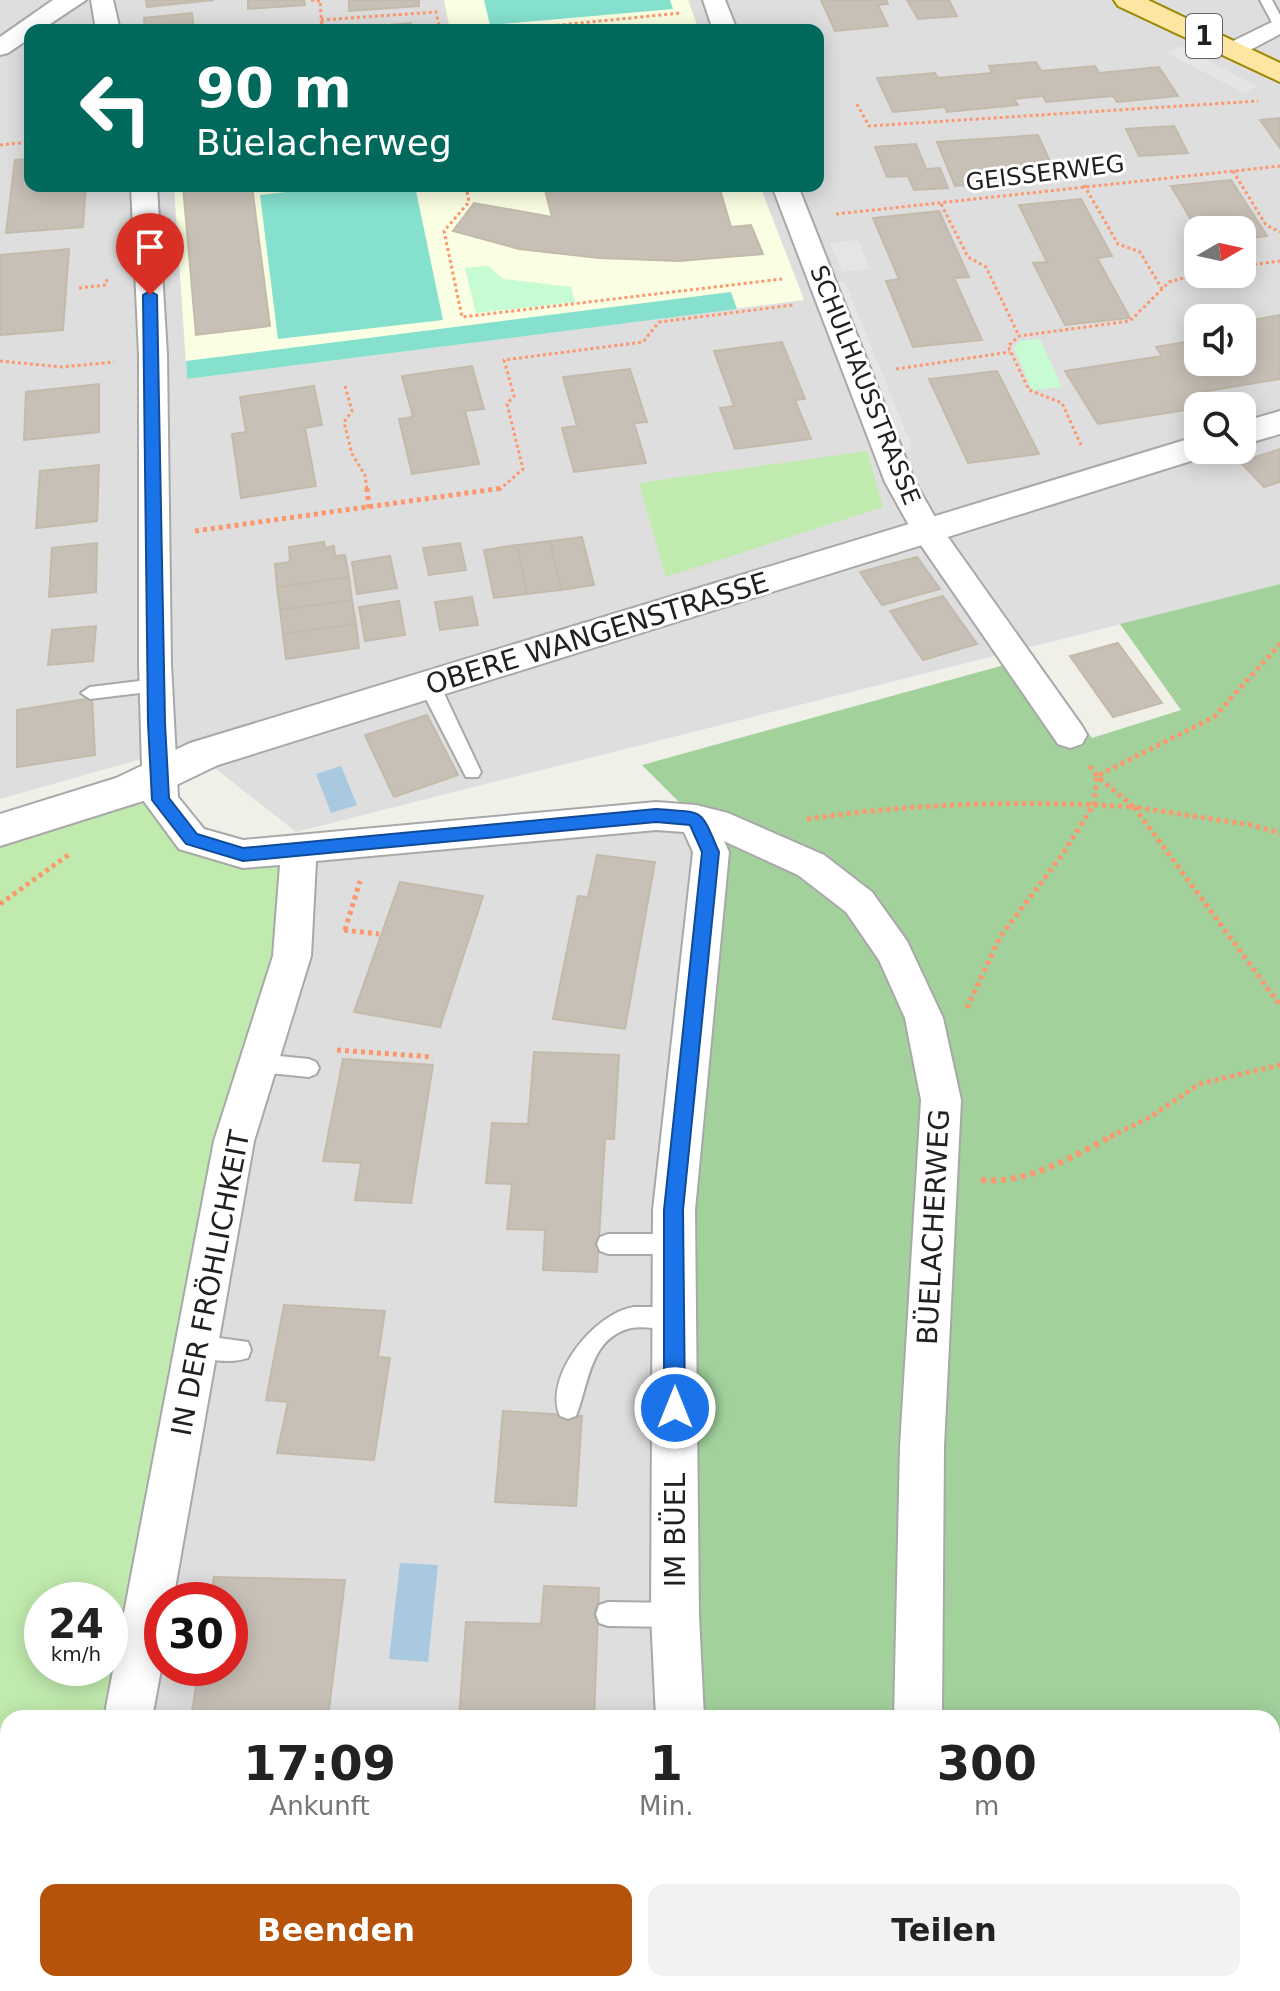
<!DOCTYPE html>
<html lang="de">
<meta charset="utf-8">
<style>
:root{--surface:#fff;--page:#f2f2f2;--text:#222;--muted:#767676;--accent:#b45309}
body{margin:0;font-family:"DejaVu Sans",sans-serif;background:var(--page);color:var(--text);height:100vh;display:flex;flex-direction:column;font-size:30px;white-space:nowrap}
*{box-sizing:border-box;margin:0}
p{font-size:26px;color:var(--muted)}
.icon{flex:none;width:44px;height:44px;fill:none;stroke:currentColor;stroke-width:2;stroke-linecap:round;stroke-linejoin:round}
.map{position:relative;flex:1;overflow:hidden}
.side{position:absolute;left:0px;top:1710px;width:1280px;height:282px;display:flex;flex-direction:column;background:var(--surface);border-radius:24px 24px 0 0;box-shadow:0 4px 20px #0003}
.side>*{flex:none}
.top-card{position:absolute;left:24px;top:24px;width:800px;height:168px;border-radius:16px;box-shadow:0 4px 20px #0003;background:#00695c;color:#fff;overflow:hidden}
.needle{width:52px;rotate:81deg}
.controls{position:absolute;left:1184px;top:216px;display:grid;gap:16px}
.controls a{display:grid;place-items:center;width:72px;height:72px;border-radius:16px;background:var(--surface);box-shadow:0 4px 20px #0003;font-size:40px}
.speed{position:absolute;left:24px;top:1582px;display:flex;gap:16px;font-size:40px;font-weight:700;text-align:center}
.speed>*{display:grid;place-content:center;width:104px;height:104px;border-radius:50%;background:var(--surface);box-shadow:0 4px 20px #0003;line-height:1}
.speed small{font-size:20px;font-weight:400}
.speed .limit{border:12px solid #d22;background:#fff;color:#111}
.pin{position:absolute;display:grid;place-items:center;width:68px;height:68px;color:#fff;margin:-82px -34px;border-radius:50% 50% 50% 0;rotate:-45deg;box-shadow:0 0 8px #0007}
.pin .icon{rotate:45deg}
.me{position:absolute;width:88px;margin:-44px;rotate:0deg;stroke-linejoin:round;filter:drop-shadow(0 0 6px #0008)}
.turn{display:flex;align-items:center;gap:28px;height:168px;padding:0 40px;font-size:36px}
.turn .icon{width:104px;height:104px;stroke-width:2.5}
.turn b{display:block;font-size:56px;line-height:68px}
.eta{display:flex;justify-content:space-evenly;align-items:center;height:136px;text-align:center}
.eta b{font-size:48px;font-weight:800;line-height:56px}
.button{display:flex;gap:16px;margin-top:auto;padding:16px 40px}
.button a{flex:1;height:92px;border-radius:16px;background:var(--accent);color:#fff;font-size:32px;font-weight:800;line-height:92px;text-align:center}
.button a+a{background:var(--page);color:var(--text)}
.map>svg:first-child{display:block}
.residential{fill:#dfdede;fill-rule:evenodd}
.education{fill:#faffe3}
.grass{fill:#c1ebae;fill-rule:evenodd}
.forest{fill:#a2d19c}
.park{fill:#c6fbd4}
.pitch{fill:#85e1ce}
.parking{fill:#e5e5e5}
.water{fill:#a8c9df}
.building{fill:#c7c0b7;stroke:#c4baaa;stroke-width:2}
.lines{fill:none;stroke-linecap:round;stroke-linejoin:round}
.service-casing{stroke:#a8a8a8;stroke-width:4}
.minor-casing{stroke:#a8a8a8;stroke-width:4}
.tertiary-casing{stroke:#a8a8a8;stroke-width:4}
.primary-casing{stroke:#9e8700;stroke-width:4}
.path-far2{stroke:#fc976e;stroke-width:3;stroke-dasharray:3 3;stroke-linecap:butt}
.path-far1{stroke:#fc976e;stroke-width:5;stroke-dasharray:4 4;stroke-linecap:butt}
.path{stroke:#fc976e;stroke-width:6;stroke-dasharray:5 5;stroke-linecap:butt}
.service{fill:#fff;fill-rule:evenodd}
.minor{fill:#fff;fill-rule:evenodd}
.tertiary{fill:#fff;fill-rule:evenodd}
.primary{fill:#fde6a1;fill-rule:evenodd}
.route{fill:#1a73e8;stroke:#114b97;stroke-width:2}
.labels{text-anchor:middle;stroke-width:6;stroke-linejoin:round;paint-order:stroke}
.far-street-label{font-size:24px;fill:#212121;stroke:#fff}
.shield{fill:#fff;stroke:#646464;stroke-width:2}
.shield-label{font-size:26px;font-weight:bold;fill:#212121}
.street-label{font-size:28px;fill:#212121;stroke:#fff}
</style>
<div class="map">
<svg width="1280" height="1991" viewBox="0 0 1280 1991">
<rect width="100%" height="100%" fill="#f1f0e8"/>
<g class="residential">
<path d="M0,0H1280V584L296,832L187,746L0,799ZM30,30H818V186H30ZM1198,230H1242V274H1198ZM1198,318H1242V362H1198ZM1198,406H1242V450H1198Z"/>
<path d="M696,819L680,1718H128L298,851ZM162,1600H230V1668H162Z"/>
<path d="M81,1984H694L695,1991H81Z"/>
</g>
<g class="education">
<path d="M444,0H688L699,30H450Z"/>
<path d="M174,186H760L804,300L187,379Z"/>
</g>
<g class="grass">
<path d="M867,451L883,507L666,577L639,483Z"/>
<path d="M162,772L192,839L298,851L128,1718H8V1984H81V1991H0V830ZM42,1600H110V1668H42Z"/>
</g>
<path class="forest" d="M1280,584V1991H695L694,1984H1272V1718H680L696,819L642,765L1033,657L1092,738L1181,710L1120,624Z"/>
<g class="park">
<path d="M488,266L503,279L571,287L575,302L476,313L465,268Z"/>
<path d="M1040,339L1062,387L1032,390L1014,348L1020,341Z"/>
</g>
<g class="pitch">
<path d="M484,0H670L673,9L490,25Z"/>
<path d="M338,186H415L443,320L278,339L260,195Z"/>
<path d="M731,292L737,309L187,379L186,361Z"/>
</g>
<g class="parking">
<path d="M1180,46L1257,86L1244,93L1167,53Z"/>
<path d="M858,240L870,269L842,272L830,243Z"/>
<path d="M835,279L846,284L912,447L903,454Z"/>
</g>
<g class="water">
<path d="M341,766L357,805L331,813L316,774Z"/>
<path d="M400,1563L438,1565L428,1662L389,1659Z"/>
</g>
<g class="building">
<path d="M146,0H214L147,7Z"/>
<path d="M248,0H304L305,5L248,9Z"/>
<path d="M349,0H419V6L349,11Z"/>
<path d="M821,0H886L888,4L878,5L888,26L835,31Z"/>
<path d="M907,0H949L957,16L918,19Z"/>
<path d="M192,13L194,30H145L144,18Z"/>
<path d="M411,23L412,30H356V28Z"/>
<path d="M1036,62L1041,71L1095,66L1099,73L1159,67L1178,96L1117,102L1113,96L1046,102L1043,96L1014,99L1018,105L947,112L945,107L893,112L877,78L935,73L938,78L992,73L989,66Z"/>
<path d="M1280,118V148L1260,120Z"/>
<path d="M1174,126L1188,153L1139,156L1126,129Z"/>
<path d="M1038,135L1058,179L955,186L937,142Z"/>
<path d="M916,144L926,169L940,168L948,188L914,190L908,176L887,177L875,147Z"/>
<path d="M30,159V186H86L83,227L6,233L15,160Z"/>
<path d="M1231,180L1267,236L1242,239V230L1198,231L1171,186Z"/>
<path d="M183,186H252L270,326L196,335Z"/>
<path d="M544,186H719L731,227L751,225L763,254L679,261L599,258L519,249L453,231L474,203L552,217Z"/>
<path d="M1081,199L1112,256L1097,258L1130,318L1065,325L1033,263L1047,262L1019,205Z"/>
<path d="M939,211L969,277L954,278L982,340L913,347L886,281L899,279L873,218Z"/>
<path d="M69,249L63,330L0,335V255Z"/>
<path d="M1280,315V379L1195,393L1204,406L1198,408L1098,424L1065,371L1162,356L1156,347L1198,340V362H1242V333L1248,332L1242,322Z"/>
<path d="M782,342L805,399L795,400L811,439L735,449L720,408L734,406L714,351Z"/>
<path d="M472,366L484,409L465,411L479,464L412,474L399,419L413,417L402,376Z"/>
<path d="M630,369L647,422L634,423L646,463L574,472L562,428L577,426L563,377Z"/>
<path d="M997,371L1039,454L968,463L929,379Z"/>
<path d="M99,384V432L24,440L26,392Z"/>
<path d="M314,386L322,425L305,428L316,486L241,498L232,434L246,432L240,397Z"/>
<path d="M1280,449V482L1264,487L1240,462Z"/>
<path d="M99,465L97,521L36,528L40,471Z"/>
<path d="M582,537L594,585L561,590L550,541Z"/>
<path d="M550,541L561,590L527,594L517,545Z"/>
<path d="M324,542L325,548L334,546L335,556L345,555L349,577L277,587L275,564L290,562L289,547Z"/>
<path d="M97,543L96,592L49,597L52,548Z"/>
<path d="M460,543L466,570L429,575L423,548Z"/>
<path d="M517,545L527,594L494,598L484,550Z"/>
<path d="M390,556L397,588L357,594L352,562Z"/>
<path d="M917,557L940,589L882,605L860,572Z"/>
<path d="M349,577L352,600L280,610L277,587Z"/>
<path d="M943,596L977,644L923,660L890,611Z"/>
<path d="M472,597L478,625L440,630L435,602Z"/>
<path d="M352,600L356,624L283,634L280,610Z"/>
<path d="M399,601L405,635L365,641L359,607Z"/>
<path d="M356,624L359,648L286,659L283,634Z"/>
<path d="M96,626L93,661L48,665L52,630Z"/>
<path d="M1118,643L1162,703L1113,717L1070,656Z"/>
<path d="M92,698L95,755L17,767V710Z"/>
<path d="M427,715L458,775L394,797L365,735Z"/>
<path d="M597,855L655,862L625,1029L553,1019L578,896L588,897Z"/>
<path d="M400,882L483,896L440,1027L354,1012Z"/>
<path d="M534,1052L619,1055L614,1139H605L597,1272L543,1270L545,1230L507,1229L512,1184L486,1183L492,1123L528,1124Z"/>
<path d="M343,1059L433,1065L411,1203L355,1200L361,1163L323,1161Z"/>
<path d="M284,1305L385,1311L378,1357L390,1358L374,1460L277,1453L288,1402L266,1400Z"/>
<path d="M503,1411L582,1416L576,1506L495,1502Z"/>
<path d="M214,1577L345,1580L328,1718H191L199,1668H230V1600H210Z"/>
<path d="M544,1586L599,1588L594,1718H459L466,1622L541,1624Z"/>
<path d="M243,1984H337V1991H242Z"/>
<path d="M471,1984H623V1991H486L470,1988Z"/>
</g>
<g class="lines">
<defs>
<g id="service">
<path d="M1260,0H1272L1280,15V28H1275Z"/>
<path d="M156,679L165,685L156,691L90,699L81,693L90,687Z"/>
<path d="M431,679L440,685L481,772L478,777H466L425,697L422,685Z"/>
<path d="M259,1054L309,1059L316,1062L319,1068L316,1074L309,1077L259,1072L252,1069L249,1063L252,1057Z"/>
<path d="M608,1234H674L682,1237L685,1244L682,1251L674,1254H608L600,1251L597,1244L600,1237Z"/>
<path d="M634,1307H674L682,1310L685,1318L682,1326C665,1332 648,1325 631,1328C589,1338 589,1385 576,1416L568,1419L560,1416C543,1377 594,1313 634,1307Z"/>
<path d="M197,1335L248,1342L251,1350L248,1358C232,1364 205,1360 189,1354L186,1346L189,1338Z"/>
<path d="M608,1602L675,1603L684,1606L687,1615L684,1624L675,1627L608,1626L599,1623L596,1614L599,1605Z"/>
<path d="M631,1984H707L708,1986L706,1991H634Z"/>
</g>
<g id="minor">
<path d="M53,0H86L41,30H30V38L8,53L0,55V37Z"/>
<path d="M91,0H113L120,30H96Z"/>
<path d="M703,0H725L737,30H713Z"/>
<path d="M1280,18V34L1241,55H1225L1221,50L1225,45Z"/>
<path d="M131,186H157L167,355L171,664L178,797L204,829L243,840L656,802L696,805L728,813L824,855L872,892L907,941L943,1018L961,1100L944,1447L942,1718H894L900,1447L921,1100L905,1018L879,960L846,912L798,875L724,841L729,852L695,1210L699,1615L704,1718H656L651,1615L653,1210L693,852L684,832L656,830L316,861L311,956L254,1141L173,1600H162V1664L152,1718H104L214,1141L273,956L280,865L243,868L179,849L143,800L139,664V355Z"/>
<path d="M772,186H798L915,482L940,526L1082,726L1087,735L1082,744L1070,748L1058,744L916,538L885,482Z"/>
<path d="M55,1984H107L108,1991H54Z"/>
<path d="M668,1984H720L722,1991H668Z"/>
<path d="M888,1984H940L941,1991H887Z"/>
</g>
<g id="tertiary">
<path d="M1280,411V434L1242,445V422Z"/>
<path d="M1198,436V450H1213L1210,455L218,765L143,801L0,846V814L116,778L190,743Z"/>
</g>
<path id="primary" d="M1114,0H1148L1280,63V82L1118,6Z"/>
</defs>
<use href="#service" class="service-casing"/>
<use href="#minor" class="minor-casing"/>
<use href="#tertiary" class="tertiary-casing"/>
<use href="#primary" class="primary-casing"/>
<g class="path-far2">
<path d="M311,0L320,1"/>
<path d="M321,20L436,12L440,30"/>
<path d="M309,30L322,29L320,0"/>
<path d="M509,30L681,13"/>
<path d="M857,104L869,126L1258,101"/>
<path d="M0,145L30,142"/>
<path d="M1233,171L1266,225L1280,232"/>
<path d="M1084,185L1118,244L1140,252L1162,289"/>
<path d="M466,186L469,202L444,231L462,317L782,279"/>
<path d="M941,204L968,257L986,267L1019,336"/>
<path d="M836,214L1280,166"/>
<path d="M1242,266L1280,261"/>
<path d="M79,288L106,285L107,279"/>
<path d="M0,361L62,367L114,362"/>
<path d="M896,369L1010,352"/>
<path d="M345,386L352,411L344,422L352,454L365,475L367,490"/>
<path d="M1081,445L1062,403L1029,390L1008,346L1019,336L1130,321L1169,282L1198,274"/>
<path d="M499,490L523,469L507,404L514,396L504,360L643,342L659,322L793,305"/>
</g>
<g class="path-far1">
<path d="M367,488L369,508"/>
<path d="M195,531L503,488"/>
<path d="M1090,766L1097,776L1134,807L1251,825L1280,833"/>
<path d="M807,819C916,803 1024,800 1134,807L1280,1005"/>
<path d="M0,904L71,853"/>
<path d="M344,930L379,934"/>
<path d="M345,930L360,881"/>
<path d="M967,1008L1000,937L1062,855L1094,804L1097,776L1214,717L1280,644"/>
<path d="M337,1050L433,1057"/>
<path d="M1110,1137L1152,1116L1199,1084L1280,1065"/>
</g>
<path class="path" d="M981,1180C1029,1184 1073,1156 1114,1135"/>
<use href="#service" class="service"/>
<use href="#minor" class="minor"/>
<use href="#tertiary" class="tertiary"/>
<use href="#primary" class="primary"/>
</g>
<path class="route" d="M150,291L157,295L165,723L169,798L197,834L243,848L656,809C705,813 699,806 719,852L683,1210L685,1408L682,1415L675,1418L667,1415L664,1408V1210L702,852L690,825L656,822L243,861L186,844L152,800L148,723L143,295Z"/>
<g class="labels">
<g class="far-street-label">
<text transform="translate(1045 173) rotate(-7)" y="8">GEISSERWEG</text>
<text transform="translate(865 385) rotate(68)" y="8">SCHULHAUSSTRASSE</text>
</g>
<rect class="shield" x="1186" y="14" width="36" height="44" rx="6"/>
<g class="shield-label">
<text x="1204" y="45">1</text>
</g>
<g class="street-label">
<text transform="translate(597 633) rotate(-17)" y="10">OBERE WANGENSTRASSE</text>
<text transform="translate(933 1227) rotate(-87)" y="10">BÜELACHERWEG</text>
<text transform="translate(210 1283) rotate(-79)" y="10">IN DER FRÖHLICHKEIT</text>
<text transform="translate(675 1530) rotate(-90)" y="10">IM BÜEL</text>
</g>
</g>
</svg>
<div class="controls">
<a><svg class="needle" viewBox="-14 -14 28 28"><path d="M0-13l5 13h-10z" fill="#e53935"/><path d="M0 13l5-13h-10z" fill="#767676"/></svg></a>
<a><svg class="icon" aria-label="sound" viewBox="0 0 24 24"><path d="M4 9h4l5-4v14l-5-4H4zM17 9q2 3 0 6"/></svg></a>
<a><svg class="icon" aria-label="search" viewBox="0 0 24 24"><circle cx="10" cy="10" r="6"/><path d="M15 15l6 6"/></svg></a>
</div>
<div class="speed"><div>24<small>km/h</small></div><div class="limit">30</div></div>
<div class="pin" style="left:150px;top:295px;background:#d93025"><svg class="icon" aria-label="arrive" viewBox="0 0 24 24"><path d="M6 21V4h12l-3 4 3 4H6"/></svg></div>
<svg class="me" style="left:675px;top:1408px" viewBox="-20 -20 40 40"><circle r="17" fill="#1a73e8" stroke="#fff" stroke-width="3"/><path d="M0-11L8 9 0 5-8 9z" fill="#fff"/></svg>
<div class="top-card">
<div class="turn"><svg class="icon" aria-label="left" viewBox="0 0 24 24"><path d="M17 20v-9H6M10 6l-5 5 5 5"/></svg><div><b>90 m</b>Büelacherweg</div></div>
</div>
<section class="side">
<div class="eta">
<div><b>17:09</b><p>Ankunft</p></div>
<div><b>1</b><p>Min.</p></div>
<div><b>300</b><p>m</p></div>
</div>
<div class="button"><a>Beenden</a><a>Teilen</a></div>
</section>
</div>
